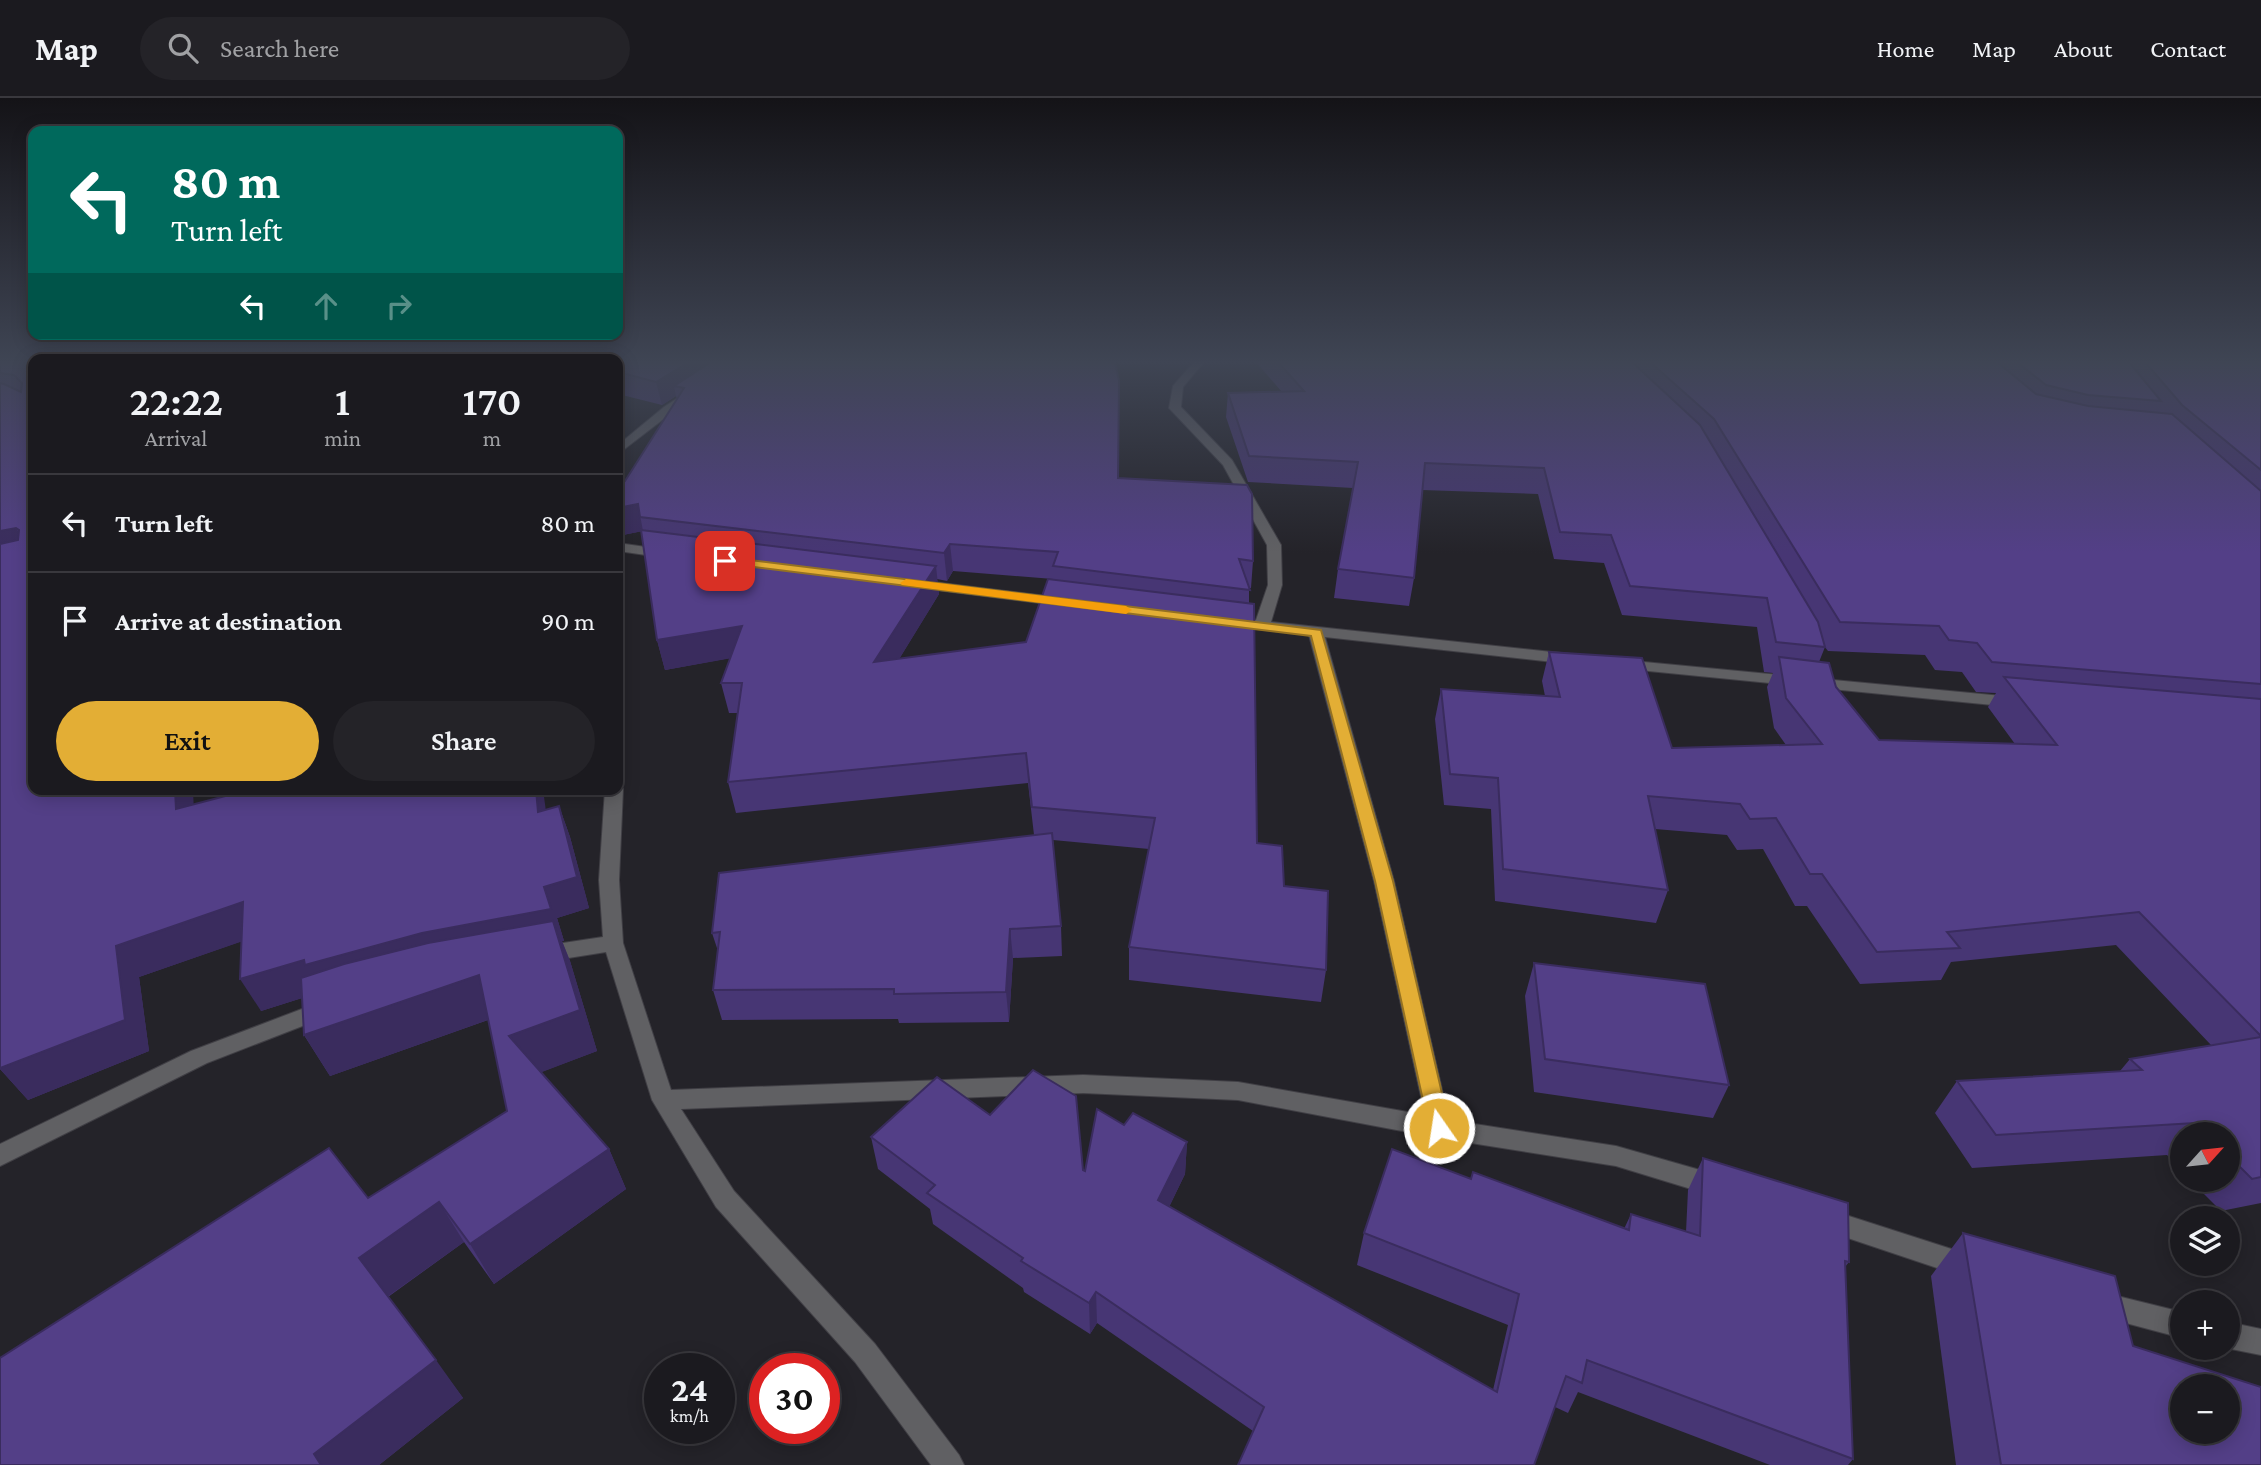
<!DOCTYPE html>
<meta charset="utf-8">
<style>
:root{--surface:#1b1a1f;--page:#242328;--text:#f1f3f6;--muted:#a0a1a4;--line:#39383d;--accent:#e3ae35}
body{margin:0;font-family:"Crimson Pro",serif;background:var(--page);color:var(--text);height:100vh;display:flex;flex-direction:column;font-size:26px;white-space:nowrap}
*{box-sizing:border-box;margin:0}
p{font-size:23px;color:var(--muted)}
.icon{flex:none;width:38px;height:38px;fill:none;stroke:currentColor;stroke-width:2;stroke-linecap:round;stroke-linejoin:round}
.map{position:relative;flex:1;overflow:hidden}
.sheet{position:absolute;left:28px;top:256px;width:595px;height:441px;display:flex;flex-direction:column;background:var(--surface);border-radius:14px;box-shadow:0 4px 18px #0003,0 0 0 2px var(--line)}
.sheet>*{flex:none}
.hud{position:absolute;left:28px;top:28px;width:595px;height:214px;border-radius:14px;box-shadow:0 4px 18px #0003,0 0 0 2px var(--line);background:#00695c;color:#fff;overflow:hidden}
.needle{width:46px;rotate:63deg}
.tools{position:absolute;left:2170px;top:1024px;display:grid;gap:14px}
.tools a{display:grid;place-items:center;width:70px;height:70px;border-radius:50%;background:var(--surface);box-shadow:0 4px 18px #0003,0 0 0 2px var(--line);font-size:35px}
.speed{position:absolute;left:644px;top:1255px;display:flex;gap:14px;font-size:35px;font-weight:700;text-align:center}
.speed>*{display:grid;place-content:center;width:91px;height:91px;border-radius:50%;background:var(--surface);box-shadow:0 4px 18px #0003,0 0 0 2px var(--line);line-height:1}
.speed small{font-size:18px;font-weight:400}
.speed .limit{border:10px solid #d22;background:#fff;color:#111}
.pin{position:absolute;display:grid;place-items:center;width:60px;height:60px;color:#fff;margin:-30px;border-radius:14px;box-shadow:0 4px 10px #0006}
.me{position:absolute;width:77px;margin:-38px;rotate:347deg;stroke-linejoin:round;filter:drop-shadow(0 0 5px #0008)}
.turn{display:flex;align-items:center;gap:24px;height:147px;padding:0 28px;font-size:32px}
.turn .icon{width:91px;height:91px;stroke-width:2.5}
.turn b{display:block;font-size:49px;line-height:60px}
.lanes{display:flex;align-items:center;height:66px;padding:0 28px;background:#0003;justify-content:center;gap:35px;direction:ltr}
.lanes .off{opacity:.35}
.eta{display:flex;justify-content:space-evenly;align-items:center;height:119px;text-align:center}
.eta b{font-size:42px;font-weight:600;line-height:49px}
.primary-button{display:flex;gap:14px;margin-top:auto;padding:14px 28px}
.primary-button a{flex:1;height:80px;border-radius:42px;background:var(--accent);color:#111;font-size:28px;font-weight:600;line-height:80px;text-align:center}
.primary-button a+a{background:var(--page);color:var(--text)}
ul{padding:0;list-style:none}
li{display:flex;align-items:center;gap:21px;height:98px;padding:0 28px;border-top:2px solid var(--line)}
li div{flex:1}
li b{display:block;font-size:26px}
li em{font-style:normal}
header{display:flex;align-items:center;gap:42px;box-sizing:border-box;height:98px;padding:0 35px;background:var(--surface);border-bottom:2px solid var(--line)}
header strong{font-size:33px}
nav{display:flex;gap:38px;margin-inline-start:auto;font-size:24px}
.search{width:490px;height:63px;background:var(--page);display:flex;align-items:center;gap:18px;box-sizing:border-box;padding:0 24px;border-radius:38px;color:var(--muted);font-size:26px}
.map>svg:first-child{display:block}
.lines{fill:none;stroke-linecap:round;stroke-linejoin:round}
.minor-casing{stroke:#403f45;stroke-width:2}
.minor{fill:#606063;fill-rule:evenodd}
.wall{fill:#473674;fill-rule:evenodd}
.shaded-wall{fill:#3a2c5e}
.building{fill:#533f87;stroke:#3a2c5e;stroke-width:2;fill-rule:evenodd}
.route{fill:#e3ae35;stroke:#947122;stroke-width:2}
.slow{fill:#f59e0b}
</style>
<header>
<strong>Map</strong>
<div class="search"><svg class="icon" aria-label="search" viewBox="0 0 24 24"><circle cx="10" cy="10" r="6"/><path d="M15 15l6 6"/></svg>Search here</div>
<nav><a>Home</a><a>Map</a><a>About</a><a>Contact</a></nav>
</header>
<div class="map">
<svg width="2261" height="1367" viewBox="0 0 2261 1367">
<rect width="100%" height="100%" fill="#242329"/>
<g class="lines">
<defs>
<g id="minor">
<path d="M1194,264H1204L1183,289L1181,309L1232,362L1281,447L1282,487L1271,524L1571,556L1579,561L1571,566L1325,539L1394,783L1449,1022L1616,1048L1714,1076L1723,1079L1726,1087L1723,1095L1714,1098L1616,1068L1439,1040L1238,1002L1083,995L681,1011L734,1093L875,1246L959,1357L964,1367H931L855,1264L716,1109L652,1002L606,854L543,864L536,861L533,856L536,851L543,848L603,839L599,782L605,691H618V686L623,691L619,782L623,845L671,992L1083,977L1238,984L1425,1017L1374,783L1309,537L1230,528L1223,524L1230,520L1256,522L1268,487L1267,447L1223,367L1169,310L1173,288Z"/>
<path d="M687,294L696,296L618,356V347L664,309Z"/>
<path d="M618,445L667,452L674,456L667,460L618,453Z"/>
<path d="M917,482L1063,500L1070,504L1063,508L912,489L910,486Z"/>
<path d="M1623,562L2013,599L2021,604L2013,609L1618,570L1615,567Z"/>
<path d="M323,903L331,905L334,911L331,917L207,965L0,1068V1046L191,953Z"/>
<path d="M1827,1111L1967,1156L1976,1160L1980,1168L1976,1176L1967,1180L1818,1130L1814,1122L1818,1114Z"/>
<path d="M2101,1194L2182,1214V1240L2092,1216L2088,1207L2092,1198Z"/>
<path d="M2228,1224L2261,1231V1257L2226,1250Z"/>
</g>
</defs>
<use href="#minor" class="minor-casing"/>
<use href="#minor" class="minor"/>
</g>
<g class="wall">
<path d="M0,264H33L193,707L546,712L559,708L570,739L589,810L557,820L564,843H562L570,863L597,953L541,974L609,1051L626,1091L494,1186L464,1144L388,1199L463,1300L379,1367L368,1100L507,1013L488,922L330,978L304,937L302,900L261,913L242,843L139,879L149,953L28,1002L0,971Z"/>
<path d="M618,264L1118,380L1253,463L1251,490H1249V505L1257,745L1284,788L1326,872L1321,904L1129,882V849L1149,751L1053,742L1061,828L1062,858L1013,860L1009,924L899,925L898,921L722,922L713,892L718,853L712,835L1034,737L1028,685L736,715L728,684L738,615H729L721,585L730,560L665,572L657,542L642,433L618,438V380L625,383L677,301L676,298L662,307L618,296ZM953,473L1053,481V482L1026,544L899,561L939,496L937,481L947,483Z"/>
<path d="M1256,264H2261V1105L2221,1113L2190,1082H2228V1036H2182V1073L2167,1057L1972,1070L1935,1015L1957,983L2120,973L2130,961L2211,947L2116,847L1951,864L1941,882L1860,886L1807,808H1795L1763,751L1737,752L1727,737L1655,731L1668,792L1656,825L1495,803L1491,711L1444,707L1435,621L1441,591L1545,598L1542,583L1549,554L1672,650L1786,647L1774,630L1767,589L1773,575L1764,574L1757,529L1622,517L1604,465L1554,461L1538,396L1422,392L1414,480L1409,508L1334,500L1338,471L1353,390L1248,384L1226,319L1228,295L1282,294ZM1824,548L1828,553L1925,557L1935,572L1962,574L1976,594L1996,595L1988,609L2015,646L1879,642L1836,589L1819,564L1825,549Z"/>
<path d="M1534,865L1729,987L1713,1020L1534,994L1525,898Z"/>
<path d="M990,1017L1083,1072L1085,1073L1124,1027L1187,1044L1185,1076L1169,1109L1493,1292L1508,1227L1357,1167L1364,1135L1471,1081L1624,1131L1631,1116L1686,1134L1688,1092L1703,1060L1849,1164L1845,1169L1853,1361L1848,1367H1770L1578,1294L1568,1315L1555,1309L1253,1333L1097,1225L1090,1236L1024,1194L1023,1190L933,1126L930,1111L878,1071L871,1039Z"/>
<path d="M1963,1135L2133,1248L2261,1367H1956L1931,1178Z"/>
</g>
<g class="shaded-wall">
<path d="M689,264H729L674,288L676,298L662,307L656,284Z"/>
<path d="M638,406L643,433L618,438V410Z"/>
<path d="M16,430L32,456L0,463V433Z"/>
<path d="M950,446L953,473L947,483L944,455Z"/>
<path d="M936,468L939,496L879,594L874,564Z"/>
<path d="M742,528L749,557L665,572L657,542Z"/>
<path d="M175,691H193L195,742L176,711Z"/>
<path d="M536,691H543L550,744L538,714Z"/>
<path d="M559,708L570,739L589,810L557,820L564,843H562L570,863L597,953L529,979L509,938L560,843L321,894L261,913L240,881L304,862L422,835L544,789Z"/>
<path d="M243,804L263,836L139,879L149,953L28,1002L0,971L116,848Z"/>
<path d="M1010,831L1013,860L1009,924L1006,894Z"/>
<path d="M479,877L499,918L330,978L304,937Z"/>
<path d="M1187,1044L1185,1076L1157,1134L1158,1102Z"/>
<path d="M609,1051L626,1091L494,1186L470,1146Z"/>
<path d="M439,1104L464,1144L387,1199L359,1160Z"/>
<path d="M1096,1194L1097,1225L1090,1236L1089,1205Z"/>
<path d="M436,1262L463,1300L379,1367H321L314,1356Z"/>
</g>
<g class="building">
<path d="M0,264H33V691H175L176,711L252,691H536L538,714L559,708L577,779L544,789L551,811L422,835L305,867L304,862L240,881L243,804L116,848L125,922L0,970V446L18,442L19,432L16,430L0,433V285L4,286L21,294L22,285L14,277L0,275Z"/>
<path d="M618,264H689L656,284L618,274Z"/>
<path d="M711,264H1115L1119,283L1118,380L1247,387L1252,396L1253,463L1239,461L1250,492L1053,468L1058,454L950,446L944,455L640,419L638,406L618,410V380L625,383L684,290L674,288Z"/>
<path d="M1278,264H1632L1700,327L1818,524L1825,549L1776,544L1767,500L1630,488L1611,437L1560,434L1544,370L1425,365L1414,480L1338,471L1358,364L1249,358L1228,295L1304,293Z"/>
<path d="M1650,264H1997L2036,296L2088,308L2172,316L2261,393V586L1992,564L1977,545L1949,542L1939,528L1840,524L1714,321Z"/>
<path d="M2017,264H2129L2161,303L2088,297L2046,287Z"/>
<path d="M2145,264H2261V372L2182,307Z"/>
<path d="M641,432L936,468L874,564L1026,544L1048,481L1254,506L1257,745L1282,748L1284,788L1328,793L1326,872L1129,849L1155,720L1032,709L1026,655L728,684L742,585H721L742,528L657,542Z"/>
<path d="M1549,554L1642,560L1672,650L1822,646L1786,600L1779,559L1829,565L1836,589L1879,642L2057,647L2004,579L2261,601V938L2139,814L1947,834L1960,850L1877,854L1822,776H1810L1776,720L1750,721L1740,706L1648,698L1668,792L1503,771L1498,680L1450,676L1441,591L1560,599Z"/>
<path d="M1052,735L1061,828L1010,831L1006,894L894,896V891L713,892L720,834L712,835L719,775Z"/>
<path d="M553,823L580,912L509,938L609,1051L470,1146L439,1104L359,1160L436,1262L314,1356L321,1367H0V1260L329,1050L368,1100L507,1013L479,877L304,937L301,880L344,866L428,845Z"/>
<path d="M1534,865L1705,886L1729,987L1545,961Z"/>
<path d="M2261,939V1079L2252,1081L2228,1057V1036H2207L2195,1025L1996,1037L1957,983L2142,972L2130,961Z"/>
<path d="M1033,972L1076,998L1083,1072L1085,1073L1097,1011L1124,1027L1133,1015L1187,1044L1158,1102L1497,1294L1519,1196L1364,1135L1392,1051L1471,1081L1473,1074L1629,1132L1631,1116L1700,1138L1703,1060L1848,1105L1849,1164L1845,1163L1853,1361L1587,1262L1582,1285L1566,1278L1534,1367H1238L1264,1309L1096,1194L1089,1205L1021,1163L1023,1160L927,1095L935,1087L871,1039L937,979L990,1017Z"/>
<path d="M1963,1135L2115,1178L2133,1248L2261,1289V1367H2001ZM2182,1288H2228V1334H2182Z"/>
</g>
<linearGradient id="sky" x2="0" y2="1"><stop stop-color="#141317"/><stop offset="0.58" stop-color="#3f4554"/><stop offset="1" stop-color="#3f4554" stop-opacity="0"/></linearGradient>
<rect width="2261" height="455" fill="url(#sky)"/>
<path class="route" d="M725,459L1321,532L1393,783L1450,1030L1447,1037L1439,1039L1432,1037L1429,1030L1375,783L1311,538L721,465V460Z"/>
<path class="slow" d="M906,481L1126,508L1132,512L1126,516L902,487L900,485Z"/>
</svg>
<div class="tools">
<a><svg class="needle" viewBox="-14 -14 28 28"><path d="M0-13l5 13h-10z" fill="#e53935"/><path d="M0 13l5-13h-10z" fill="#a0a1a4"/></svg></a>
<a><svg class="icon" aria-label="layers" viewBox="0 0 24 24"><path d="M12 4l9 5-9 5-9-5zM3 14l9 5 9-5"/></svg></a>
<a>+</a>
<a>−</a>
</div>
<div class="speed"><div>24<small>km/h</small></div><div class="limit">30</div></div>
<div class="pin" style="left:725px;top:463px;background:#d93025"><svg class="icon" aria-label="arrive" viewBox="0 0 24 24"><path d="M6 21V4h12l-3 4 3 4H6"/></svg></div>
<svg class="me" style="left:1439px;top:1030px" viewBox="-20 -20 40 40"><circle r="17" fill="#e3ae35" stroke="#fff" stroke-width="3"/><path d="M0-11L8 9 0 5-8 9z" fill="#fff"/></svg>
<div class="hud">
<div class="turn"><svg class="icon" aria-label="left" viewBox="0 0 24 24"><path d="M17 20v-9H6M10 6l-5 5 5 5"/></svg><div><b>80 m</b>Turn left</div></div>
<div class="lanes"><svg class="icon" aria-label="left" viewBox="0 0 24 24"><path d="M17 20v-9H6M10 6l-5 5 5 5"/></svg><svg class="icon off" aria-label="ahead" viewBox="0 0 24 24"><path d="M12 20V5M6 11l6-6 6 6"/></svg><svg class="icon off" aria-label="right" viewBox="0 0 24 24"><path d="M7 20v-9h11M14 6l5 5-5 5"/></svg></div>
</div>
<section class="sheet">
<div class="eta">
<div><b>22:22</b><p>Arrival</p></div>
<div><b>1</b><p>min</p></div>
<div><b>170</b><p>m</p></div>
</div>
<ul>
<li><svg class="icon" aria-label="left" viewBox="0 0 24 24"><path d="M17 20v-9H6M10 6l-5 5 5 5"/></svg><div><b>Turn left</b></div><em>80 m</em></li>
<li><svg class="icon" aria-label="arrive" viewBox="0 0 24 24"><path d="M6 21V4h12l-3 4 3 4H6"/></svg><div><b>Arrive at destination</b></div><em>90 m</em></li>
</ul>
<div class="primary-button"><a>Exit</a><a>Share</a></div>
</section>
</div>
